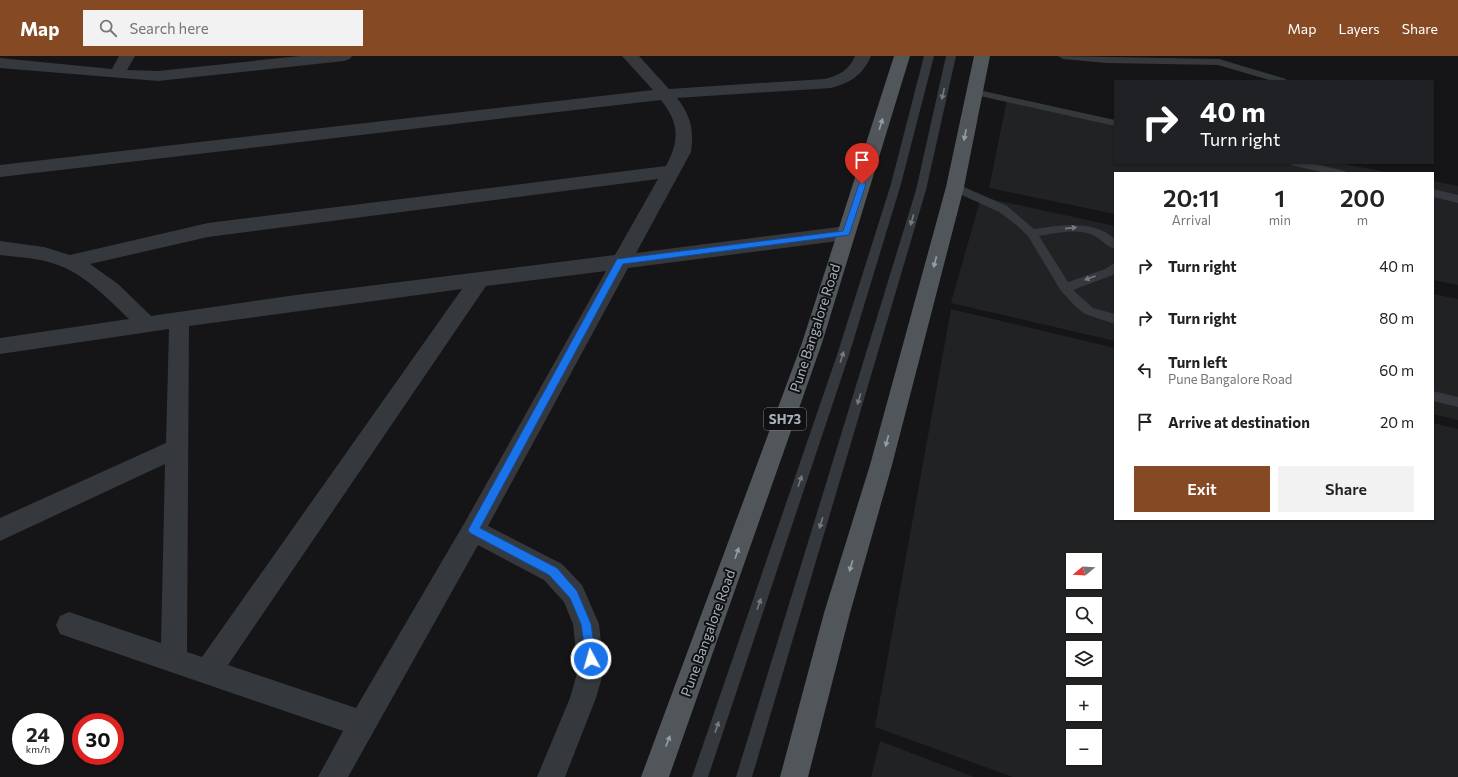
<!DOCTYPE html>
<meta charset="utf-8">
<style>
:root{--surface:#fff;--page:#f2f2f2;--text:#222;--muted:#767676;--accent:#854a23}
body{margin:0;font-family:Commissioner,sans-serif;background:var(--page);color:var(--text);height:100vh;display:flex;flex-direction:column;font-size:15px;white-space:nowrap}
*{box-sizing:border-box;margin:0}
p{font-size:13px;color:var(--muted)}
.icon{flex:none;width:22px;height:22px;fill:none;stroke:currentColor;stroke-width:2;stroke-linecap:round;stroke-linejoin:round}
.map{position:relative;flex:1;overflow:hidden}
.details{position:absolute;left:1114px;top:116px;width:320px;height:348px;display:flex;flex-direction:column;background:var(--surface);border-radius:0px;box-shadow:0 1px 3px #0004}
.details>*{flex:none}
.top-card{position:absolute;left:1114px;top:24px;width:320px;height:84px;border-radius:0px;box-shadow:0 1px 3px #0004;background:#202124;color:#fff;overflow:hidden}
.needle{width:26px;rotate:252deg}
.controls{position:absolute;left:1066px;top:497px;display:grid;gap:8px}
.controls a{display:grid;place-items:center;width:36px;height:36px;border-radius:0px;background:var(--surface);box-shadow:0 1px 3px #0004;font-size:20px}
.speed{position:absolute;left:12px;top:657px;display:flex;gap:8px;font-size:20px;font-weight:700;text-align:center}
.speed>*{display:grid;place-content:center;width:52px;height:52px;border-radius:50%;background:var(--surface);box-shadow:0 1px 3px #0004;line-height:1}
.speed small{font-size:10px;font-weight:400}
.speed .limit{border:6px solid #d22;background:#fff;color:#111}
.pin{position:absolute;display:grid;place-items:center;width:34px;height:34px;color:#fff;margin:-41px -17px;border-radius:50% 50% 50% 0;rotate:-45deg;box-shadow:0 0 4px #0007}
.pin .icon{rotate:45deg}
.me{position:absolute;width:44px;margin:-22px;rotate:354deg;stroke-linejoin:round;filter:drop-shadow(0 0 3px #0008)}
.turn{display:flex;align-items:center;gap:14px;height:84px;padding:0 20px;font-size:18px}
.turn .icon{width:52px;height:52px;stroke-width:2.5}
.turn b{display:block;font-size:28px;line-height:34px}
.eta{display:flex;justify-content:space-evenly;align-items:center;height:68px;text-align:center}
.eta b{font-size:24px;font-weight:600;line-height:28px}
.action{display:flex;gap:8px;margin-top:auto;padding:8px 20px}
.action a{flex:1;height:46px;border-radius:0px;background:var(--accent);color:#fff;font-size:16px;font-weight:600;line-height:46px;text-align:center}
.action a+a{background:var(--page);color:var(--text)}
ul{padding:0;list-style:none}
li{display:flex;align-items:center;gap:12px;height:52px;padding:0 20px}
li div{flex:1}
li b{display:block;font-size:15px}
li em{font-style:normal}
header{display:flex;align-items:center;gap:24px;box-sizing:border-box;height:56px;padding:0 20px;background:var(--accent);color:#fff}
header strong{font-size:19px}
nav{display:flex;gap:22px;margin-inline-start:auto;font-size:14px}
.search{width:280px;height:36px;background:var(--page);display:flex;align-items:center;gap:10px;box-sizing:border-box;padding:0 14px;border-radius:0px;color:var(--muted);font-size:15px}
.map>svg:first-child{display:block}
.built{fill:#212224;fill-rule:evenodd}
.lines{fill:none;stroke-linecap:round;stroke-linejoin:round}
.service{fill:#35383c;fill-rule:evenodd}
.minor{fill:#35383c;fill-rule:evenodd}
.primary{fill:#51565b;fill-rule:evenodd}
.oneway{fill:#737a80}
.oneway2{fill:#949ea5}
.route{fill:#1a73e8;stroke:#114b97}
.labels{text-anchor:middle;stroke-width:4;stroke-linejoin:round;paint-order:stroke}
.shield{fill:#101012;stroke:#788086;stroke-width:1}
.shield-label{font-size:13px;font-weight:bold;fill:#a5b0b8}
.street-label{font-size:14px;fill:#a5b0b8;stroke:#101012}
</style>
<header>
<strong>Map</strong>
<div class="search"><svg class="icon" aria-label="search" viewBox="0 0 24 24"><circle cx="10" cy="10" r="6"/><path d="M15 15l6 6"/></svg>Search here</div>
<nav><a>Map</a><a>Layers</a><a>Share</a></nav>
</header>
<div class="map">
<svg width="1458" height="721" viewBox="0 0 1458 721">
<rect width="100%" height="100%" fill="#151517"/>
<g class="built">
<path d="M1007,44L1115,65V107H1339L1391,117H1115V158L989,132Z"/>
<path d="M1433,125L1458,130V229L1433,224Z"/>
<path d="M981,141L1115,170V285L951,247Z"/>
<path d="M1433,238L1458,243V364L1433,358Z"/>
<path d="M951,253L1115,292V463H1433V367L1458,373V721H1013L875,671ZM1073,504H1095V526H1073ZM1073,548H1095V570H1073ZM1073,592H1095V614H1073ZM1073,636H1095V658H1073ZM1073,680H1095V702H1073Z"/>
<path d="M880,685L974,721H871Z"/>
</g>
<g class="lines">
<g class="service">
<path d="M924,0H934L901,128L849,299L708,721H692L837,299L891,128Z"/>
<path d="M946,0H956L926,134L752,721H736L916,134Z"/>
<path d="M1058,0L1219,3L1286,23L1288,25H1273L1218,9L1106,7L1063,3Z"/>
<path d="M974,33L1115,64V70L971,38L969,36Z"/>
<path d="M1290,107H1311L1345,115L1346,117H1325L1291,109Z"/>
<path d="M955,127L1007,150L1034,173C1062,169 1092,163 1115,183V193C1107,191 1101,183 1093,179C1077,172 1056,177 1039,180L1068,226L1105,213L1115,207V217L1113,219L1073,234L1093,252L1115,258V268L1085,258L1075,250L1061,235L1028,180L1014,167L999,156L951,134L950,131Z"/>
<path d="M1433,133L1458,139V147L1433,141Z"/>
<path d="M1433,335L1458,341V351L1433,345Z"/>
</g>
<g class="minor">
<path d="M119,0H135L127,14L158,15L300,0H352L350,3L344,5L158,25L0,12V2L112,13Z"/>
<path d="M622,0H639L669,33L824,23C839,20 849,14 855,0H871C863,19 850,27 831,32L677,42C691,60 694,74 691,96L636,197L846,170L853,172L855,177L853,182L846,184L628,212L488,470L562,508L582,529L599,568L604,614L596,642L565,721H537L570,642L578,614L573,568L564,546L544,524L478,489L348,721H318L343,675L60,578L56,569L60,560L69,556L161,587L165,408L0,485V462L166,387L169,273L0,298V282L129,263C107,242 85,218 55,208C38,202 18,201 0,199V185L44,191L70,199L208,167L666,110C680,84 679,67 661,44L0,121V109L653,34ZM658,123L615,199L296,239L151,260L118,228L90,208L208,181ZM606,215L465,466L356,652L228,609L486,230ZM462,233L202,601L187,596L189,270Z"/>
</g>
<g class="primary">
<path d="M894,0H910L822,287L669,721H641L802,287Z"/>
<path d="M974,0H990L964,131L892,409L850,557L808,721H780L824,557L870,409L946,131Z"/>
</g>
</g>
<defs><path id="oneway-solid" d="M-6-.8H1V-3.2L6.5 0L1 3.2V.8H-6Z"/></defs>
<g class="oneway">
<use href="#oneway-solid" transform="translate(943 38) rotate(103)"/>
<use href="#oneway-solid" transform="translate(912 164) rotate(106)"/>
<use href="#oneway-solid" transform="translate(1071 172) rotate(-6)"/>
<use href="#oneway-solid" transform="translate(1090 222) rotate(160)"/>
<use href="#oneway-solid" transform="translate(842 301) rotate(-72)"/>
<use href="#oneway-solid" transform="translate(859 343) rotate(107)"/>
<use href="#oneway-solid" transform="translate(800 425) rotate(-71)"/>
<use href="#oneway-solid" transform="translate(821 467) rotate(107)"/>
<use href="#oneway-solid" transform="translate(759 548) rotate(-71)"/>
<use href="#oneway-solid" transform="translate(717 671) rotate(-71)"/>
</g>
<g class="oneway2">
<use href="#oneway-solid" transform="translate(881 68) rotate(-73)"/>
<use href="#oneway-solid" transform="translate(965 79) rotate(101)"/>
<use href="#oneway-solid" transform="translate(935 206) rotate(105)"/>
<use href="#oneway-solid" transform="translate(887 385) rotate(105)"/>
<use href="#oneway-solid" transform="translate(737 497) rotate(-71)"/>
<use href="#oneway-solid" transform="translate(851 510) rotate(106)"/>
<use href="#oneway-solid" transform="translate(668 685) rotate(-69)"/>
</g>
<path class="route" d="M862,125L866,128L849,179L623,208L480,472L557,512L577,535L591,568L596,603L594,607L591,609L587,607L581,568L570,542L549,519L470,477L468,474L617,203L843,175L859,128Z"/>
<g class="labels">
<rect class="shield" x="764" y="352" width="42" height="22" rx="3"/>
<g class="shield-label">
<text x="785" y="368">SH73</text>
</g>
<g class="street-label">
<text transform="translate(815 272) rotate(-72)" y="5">Pune Bangalore Road</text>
<text transform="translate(708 577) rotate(-70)" y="5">Pune Bangalore Road</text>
</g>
</g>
</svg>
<div class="controls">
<a><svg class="needle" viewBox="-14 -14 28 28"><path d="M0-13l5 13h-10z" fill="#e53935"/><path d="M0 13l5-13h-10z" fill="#767676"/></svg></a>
<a><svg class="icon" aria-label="search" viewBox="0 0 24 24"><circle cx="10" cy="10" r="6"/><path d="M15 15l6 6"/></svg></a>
<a><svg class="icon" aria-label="layers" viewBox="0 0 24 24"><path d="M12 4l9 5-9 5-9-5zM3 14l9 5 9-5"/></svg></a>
<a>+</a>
<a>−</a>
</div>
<div class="speed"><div>24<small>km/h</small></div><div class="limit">30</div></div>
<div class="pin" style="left:862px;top:128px;background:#d93025"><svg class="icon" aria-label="arrive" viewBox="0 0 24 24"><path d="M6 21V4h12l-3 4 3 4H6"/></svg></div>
<svg class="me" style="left:591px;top:603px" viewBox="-20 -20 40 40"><circle r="17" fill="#1a73e8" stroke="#fff" stroke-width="3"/><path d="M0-11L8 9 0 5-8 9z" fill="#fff"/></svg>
<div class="top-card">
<div class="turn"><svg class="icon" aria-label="right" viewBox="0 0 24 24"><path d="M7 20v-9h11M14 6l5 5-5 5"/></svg><div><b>40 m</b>Turn right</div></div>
</div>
<section class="details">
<div class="eta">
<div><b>20:11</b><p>Arrival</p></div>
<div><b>1</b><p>min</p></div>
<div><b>200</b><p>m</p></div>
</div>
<ul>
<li><svg class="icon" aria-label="right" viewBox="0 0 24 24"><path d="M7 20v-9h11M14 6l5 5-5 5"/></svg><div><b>Turn right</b></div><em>40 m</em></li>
<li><svg class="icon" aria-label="right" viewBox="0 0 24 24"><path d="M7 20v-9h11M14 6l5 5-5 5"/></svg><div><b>Turn right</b></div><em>80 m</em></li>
<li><svg class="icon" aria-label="left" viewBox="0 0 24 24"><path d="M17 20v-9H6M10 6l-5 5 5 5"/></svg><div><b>Turn left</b><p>Pune Bangalore Road</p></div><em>60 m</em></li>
<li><svg class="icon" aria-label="arrive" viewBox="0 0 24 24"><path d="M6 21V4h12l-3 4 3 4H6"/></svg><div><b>Arrive at destination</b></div><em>20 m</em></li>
</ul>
<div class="action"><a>Exit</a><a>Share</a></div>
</section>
</div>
